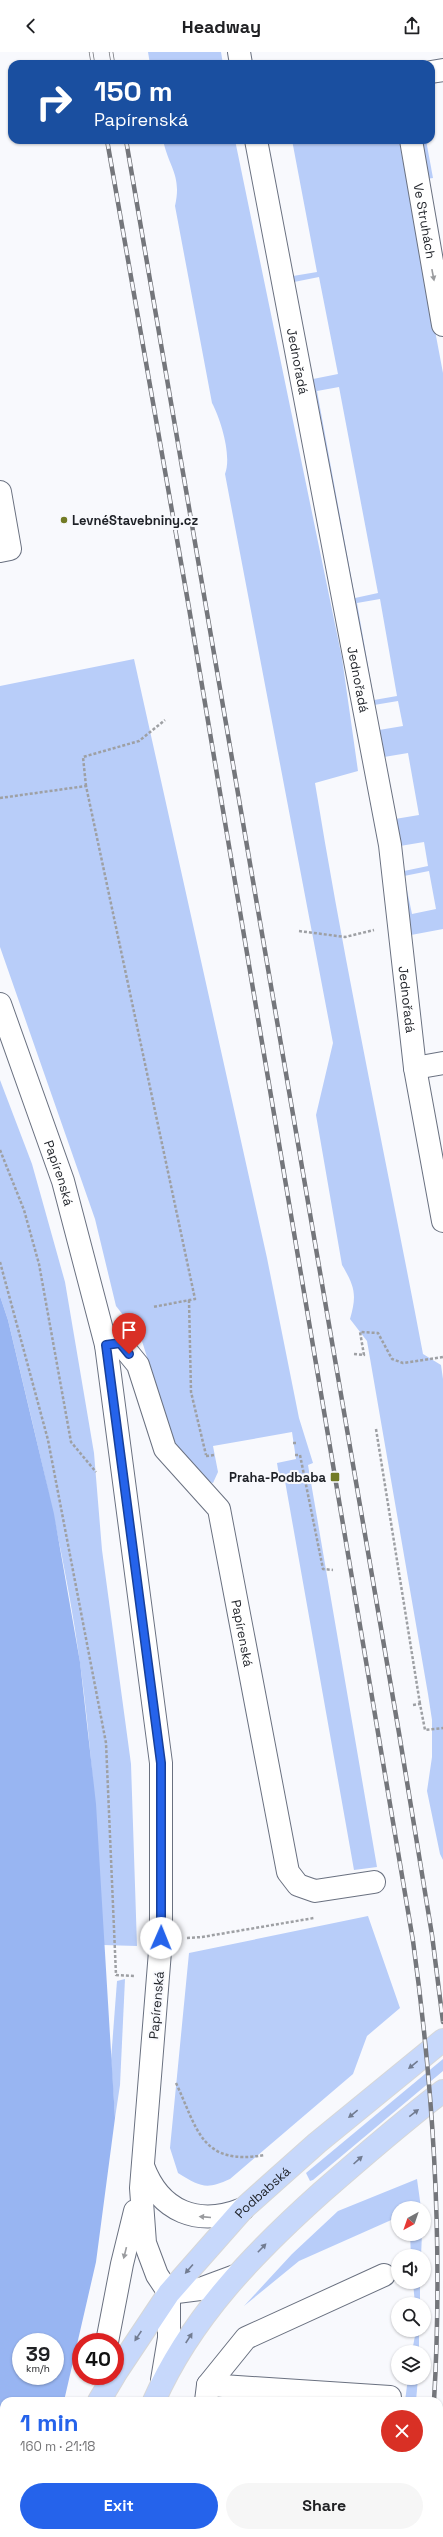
<!DOCTYPE html>
<meta charset="utf-8">
<style>
:root{--surface:#fff;--page:#f6f6f6;--text:#202124;--muted:#757577;--accent:#2563eb}
body{margin:0;font-family:"Space Grotesk",sans-serif;background:var(--page);color:var(--text);height:100vh;display:flex;flex-direction:column;font-size:15px;white-space:nowrap}
*{box-sizing:border-box;margin:0}
p{font-size:13px;color:var(--muted)}
.icon{flex:none;width:22px;height:22px;fill:none;stroke:currentColor;stroke-width:2;stroke-linecap:round;stroke-linejoin:round}
.map{position:relative;flex:1;overflow:hidden}
.sheet{position:absolute;left:0px;top:2345px;width:443px;height:140px;display:flex;flex-direction:column;background:var(--surface);border-radius:12px 12px 0 0;box-shadow:0 1px 3px #0004}
.sheet>*{flex:none}
.hud{position:absolute;left:8px;top:8px;width:427px;height:84px;border-radius:12px;box-shadow:0 1px 3px #0004;background:#1a4fa0;color:#fff;overflow:hidden}
.needle{width:26px;rotate:220deg}
.buttons{position:absolute;left:391px;top:2149px;display:grid;gap:8px}
.buttons a{display:grid;place-items:center;width:40px;height:40px;border-radius:50%;background:var(--surface);box-shadow:0 1px 3px #0004;font-size:20px}
.speed{position:absolute;left:12px;top:2281px;display:flex;gap:8px;font-size:20px;font-weight:700;text-align:center}
.speed>*{display:grid;place-content:center;width:52px;height:52px;border-radius:50%;background:var(--surface);box-shadow:0 1px 3px #0004;line-height:1}
.speed small{font-size:10px;font-weight:400}
.speed .limit{border:6px solid #d22;background:#fff;color:#111}
.pin{position:absolute;display:grid;place-items:center;width:34px;height:34px;color:#fff;margin:-41px -17px;border-radius:50% 50% 50% 0;rotate:-45deg;box-shadow:0 0 4px #0007}
.pin .icon{rotate:45deg}
.me{position:absolute;width:44px;margin:-22px;rotate:1deg;stroke-linejoin:round;filter:drop-shadow(0 0 3px #0008)}
.turn{display:flex;align-items:center;gap:14px;height:84px;padding:0 20px;font-size:18px}
.turn .icon{width:52px;height:52px;stroke-width:2.5}
.turn b{display:block;font-size:28px;line-height:34px}
.round{display:grid;place-items:center;flex:none;width:42px;height:42px;border-radius:21px;background:var(--page)}
.headline{display:flex;align-items:center;justify-content:space-between;height:68px;padding:0 20px}
h1{font-size:24px;font-weight:700;line-height:30px;color:var(--accent)}
.action{display:flex;gap:8px;margin-top:auto;padding:8px 20px}
.action a{flex:1;height:46px;border-radius:24px;background:var(--accent);color:#fff;font-size:16px;font-weight:700;line-height:46px;text-align:center}
.action a+a{background:var(--page);color:var(--text)}
header{display:flex;justify-content:space-between;align-items:center;height:52px;padding:0 20px;background:var(--surface);font-size:18px;font-weight:700}
.map>svg:first-child{display:block}
.green{fill:#b8cdf9;fill-rule:evenodd}
.water{fill:#98b5f2;fill-rule:evenodd}
.lines{fill:none;stroke-linecap:round;stroke-linejoin:round}
.minor-casing{stroke:#6a7180;stroke-width:24}
.major-casing{stroke:#d6d7d8;stroke-width:24}
.path{stroke:#9ea0a4;stroke-width:2.5;stroke-dasharray:3 2;stroke-linecap:butt}
.minor{stroke:#fff;stroke-width:22}
.major{stroke:#c7d8fb;stroke-width:22}
.rail-casing{stroke:#74767b;stroke-width:4.5}
.rail{stroke:#f8f9fd;stroke-width:3;stroke-dasharray:9;stroke-linecap:butt}
.oneway{fill:#9a9b9e}
.oneway2{fill:#727c91}
.route-casing{stroke:#184099;stroke-width:10}
.route{stroke:#2563eb;stroke-width:7}
.poi-dot{fill:#727b25;stroke:#f8f9fd;stroke-width:1.5}
.labels{text-anchor:middle;stroke-width:4;stroke-linejoin:round;paint-order:stroke}
.street-label{font-size:13px;fill:#1e2127;stroke:#f8f9fd}
.poi-label{font-size:13px;font-weight:bold;fill:#1e2127;stroke:#f8f9fd;text-anchor:start}
</style>
<header><svg class="icon" aria-label="back" viewBox="0 0 24 24"><path d="M15 5l-7 7 7 7"/></svg>Headway<svg class="icon" aria-label="share" viewBox="0 0 24 24"><path d="M12 15V3M7 8l5-5 5 5M5 13v7h14v-7"/></svg></header>
<div class="map">
<svg width="443" height="2485" viewBox="0 0 443 2485">
<rect width="100%" height="100%" fill="#f8f9fd"/>
<g class="green">
<path d="M148,0H221L223,12H150Z"/>
<path d="M163,88H235L342,606L358,719L315,731C346,922 387,1112 423,1302L441,1313L443,1327V1808L440,1802L427,1739L432,1705V1668L428,1642L367,1289L350,1267C357,1243 355,1235 342,1213L316,1063L333,991L225,422C232,404 221,368 212,351L175,154C182,123 169,116 163,88Z"/>
<path d="M292,88H399L443,321V877L411,883L313,327L338,322L319,225L294,230L293,224L317,220ZM339,335L378,541L355,546L317,339ZM380,547L397,644L374,648L357,551ZM398,649L403,674L379,678L374,653ZM408,701L419,763L395,767L384,705ZM424,790L428,814L404,819L400,794ZM429,819L436,857L412,862L404,824Z"/>
<path d="M419,88H426L433,126L426,127Z"/>
<path d="M134,607L267,1206L299,1366L313,1411L308,1413L377,1815L354,1818L285,1429L280,1430L277,1411L296,1407L292,1380L213,1394L218,1420L213,1431L203,1428L179,1406L141,1286L116,1254L95,1167L0,895V634Z"/>
<path d="M0,1028L32,1112L65,1230L94,1401L102,1498L131,1712L137,1894L103,1893C98,1799 93,1704 80,1611C64,1495 35,1382 8,1268L0,1244Z"/>
<path d="M368,1864L400,1956L367,1984L353,2022L230,2127C206,2138 201,2135 178,2121L170,2096L189,1901Z"/>
<path d="M125,1927L120,2033L115,2066L111,2008L117,1929Z"/>
<path d="M443,2007V2019L313,2128L310,2129L306,2121Z"/>
<path d="M417,2127L421,2156H398V2165L299,2209L244,2254L292,2202L338,2159Z"/>
<path d="M410,2182H422L421,2204H411Z"/>
<path d="M413,2230H420V2252H415Z"/>
<path d="M416,2278H419V2300H412Z"/>
<path d="M408,2326H418L416,2349H405Z"/>
</g>
<path class="water" d="M0,1244L8,1268L54,1462L80,1610L96,1752L115,2066L96,2210L64,2349H4V2481H36L35,2485H0ZM21,2290H55V2324H21Z"/>
<g class="lines">
<defs>
<g id="minor">
<path d="M239,0L241,12"/>
<path d="M431,20L443,18"/>
<path id="s1" d="M256,88L390,793L415,1016L443,1169"/>
<path id="s2" d="M411,88L443,273"/>
<path d="M0,440L10,497L0,499"/>
<path id="s3" d="M0,952L63,1129L106,1293L161,1711V1887L141,2136L145,2191L157,2223L169,2241V2286L162,2328"/>
<path d="M415,1016L443,1011"/>
<path id="s4" d="M106,1293L120,1291L138,1313L165,1397L219,1457L288,1820L298,1833L315,1839L374,1830"/>
<path d="M143,2114C160,2160 198,2175 243,2157"/>
<path d="M169,2241L200,2237L235,2224"/>
<path d="M107,2290L122,2212L135,2159"/>
<path d="M208,2333L390,2345"/>
<path d="M206,2349L208,2333L246,2286L384,2223"/>
<path d="M169,2485L170,2481"/>
<path d="M256,2485L257,2481"/>
</g>
<g id="major">
<path id="s5" d="M115,2322L169,2241L243,2157L317,2091L443,1988"/>
<path d="M99,2349L114,2324"/>
<path d="M154,2349C191,2265 255,2200 322,2140C362,2105 401,2071 443,2039"/>
<path d="M74,2485V2481"/>
<path d="M97,2485L99,2481"/>
</g>
</defs>
<use href="#minor" class="minor-casing"/>
<use href="#major" class="major-casing"/>
<g class="path">
<path d="M86,734L83,705L139,689L165,668"/>
<path d="M0,746L86,734L195,1247L153,1255"/>
<path d="M299,879L345,885L374,878"/>
<path d="M0,1098L24,1158L39,1212L71,1390L96,1420"/>
<path d="M0,1210L48,1388L106,1691L116,1923L134,1924"/>
<path d="M189,1248L191,1340L206,1403"/>
<path d="M354,1302L364,1303L360,1280L378,1281L392,1307L403,1311L443,1305"/>
<path d="M376,1377L420,1652"/>
<path d="M293,1391H298"/>
<path d="M295,1403H300L323,1517L333,1518"/>
<path d="M206,1404L215,1403"/>
<path d="M413,1653L420,1652L425,1678L443,1676"/>
<path d="M187,1886L202,1885L314,1866"/>
<path d="M176,2031C198,2078 201,2114 265,2103"/>
</g>
<use href="#minor" class="minor"/>
<use href="#major" class="major"/>
<defs>
<g id="rail">
<path d="M91,0L93,12"/>
<path d="M111,0L113,12"/>
<path d="M107,88L189,556L413,1889C434,2041 443,2196 434,2349"/>
<path d="M126,88L399,1681L432,1883L443,1970"/>
<path d="M423,2485L424,2481"/>
</g>
</defs>
<use href="#rail" class="rail-casing"/>
<use href="#rail" class="rail"/>
</g>
<defs><path id="oneway-solid" d="M-6-.8H1V-3.2L6.5 0L1 3.2V.8H-6Z"/></defs>
<g class="oneway">
<use href="#oneway-solid" transform="translate(433 223) rotate(79)"/>
<use href="#oneway-solid" transform="translate(205 2165) rotate(-175)"/>
<use href="#oneway-solid" transform="translate(125 2201) rotate(104)"/>
</g>
<g class="oneway2">
<use href="#oneway-solid" transform="translate(413 2013) rotate(141)"/>
<use href="#oneway-solid" transform="translate(414 2061) rotate(-38)"/>
<use href="#oneway-solid" transform="translate(353 2062) rotate(141)"/>
<use href="#oneway-solid" transform="translate(358 2108) rotate(-42)"/>
<use href="#oneway-solid" transform="translate(262 2196) rotate(-46)"/>
<use href="#oneway-solid" transform="translate(189 2217) rotate(131)"/>
<use href="#oneway-solid" transform="translate(138 2284) rotate(124)"/>
<use href="#oneway-solid" transform="translate(189 2286) rotate(-57)"/>
</g>
<g class="lines">
<defs>
<path id="route" d="M129,1302L120,1291L106,1293L161,1711V1886"/>
</defs>
<use href="#route" class="route-casing"/>
<use href="#route" class="route"/>
</g>
<g class="poi-dot">
<circle cx="64" cy="468" r="4"/>
<rect x="330" y="1420" width="10" height="10" rx="2"/>
</g>
<g class="labels">
<g class="street-label">
<text dy="5" stroke="none"><textPath href="#s2" startOffset="82">Ve Struhách</textPath></text>
<text dy="5" stroke="none"><textPath href="#s1" startOffset="225">Jednořadá</textPath></text>
<text dy="5" stroke="none"><textPath href="#s1" startOffset="549">Jednořadá</textPath></text>
<text dy="5" stroke="none"><textPath href="#s1" startOffset="873">Jednořadá</textPath></text>
<text dy="5" stroke="none"><textPath href="#s3" startOffset="179">Papírenská</textPath></text>
<text dy="5" stroke="none"><textPath href="#s4" startOffset="338">Papírenská</textPath></text>
<text transform="translate(156 1953) rotate(-85)" y="5">Papírenská</text>
<text dy="5" stroke="none"><textPath href="#s5" startOffset="235">Podbabská</textPath></text>
</g>
<g class="poi-label">
<text x="72" y="473">LevnéStavebniny.cz</text>
<text x="326" y="1430" text-anchor="end">Praha-Podbaba</text>
</g>
</g>
</svg>
<div class="buttons">
<a><svg class="needle" viewBox="-14 -14 28 28"><path d="M0-13l5 13h-10z" fill="#e53935"/><path d="M0 13l5-13h-10z" fill="#757577"/></svg></a>
<a><svg class="icon" aria-label="sound" viewBox="0 0 24 24"><path d="M4 9h4l5-4v14l-5-4H4zM17 9q2 3 0 6"/></svg></a>
<a><svg class="icon" aria-label="search" viewBox="0 0 24 24"><circle cx="10" cy="10" r="6"/><path d="M15 15l6 6"/></svg></a>
<a><svg class="icon" aria-label="layers" viewBox="0 0 24 24"><path d="M12 4l9 5-9 5-9-5zM3 14l9 5 9-5"/></svg></a>
</div>
<div class="speed"><div>39<small>km/h</small></div><div class="limit">40</div></div>
<div class="pin" style="left:129px;top:1302px;background:#d93025"><svg class="icon" aria-label="arrive" viewBox="0 0 24 24"><path d="M6 21V4h12l-3 4 3 4H6"/></svg></div>
<svg class="me" style="left:161px;top:1886px" viewBox="-20 -20 40 40"><circle r="19" fill="#fff"/><path d="M0-13L10 11 0 6-10 11z" fill="#2563eb"/></svg>
<div class="hud">
<div class="turn"><svg class="icon" aria-label="right" viewBox="0 0 24 24"><path d="M7 20v-9h11M14 6l5 5-5 5"/></svg><div><b>150 m</b>Papírenská</div></div>
</div>
<section class="sheet">
<div class="headline"><div><h1>1 min</h1><p>160 m · 21:18</p></div><a class="round" style="background:#d93025;color:#fff"><svg class="icon" aria-label="close" viewBox="0 0 24 24"><path d="M6 6l12 12M18 6L6 18"/></svg></a></div>
<div class="action"><a>Exit</a><a>Share</a></div>
</section>
</div>
